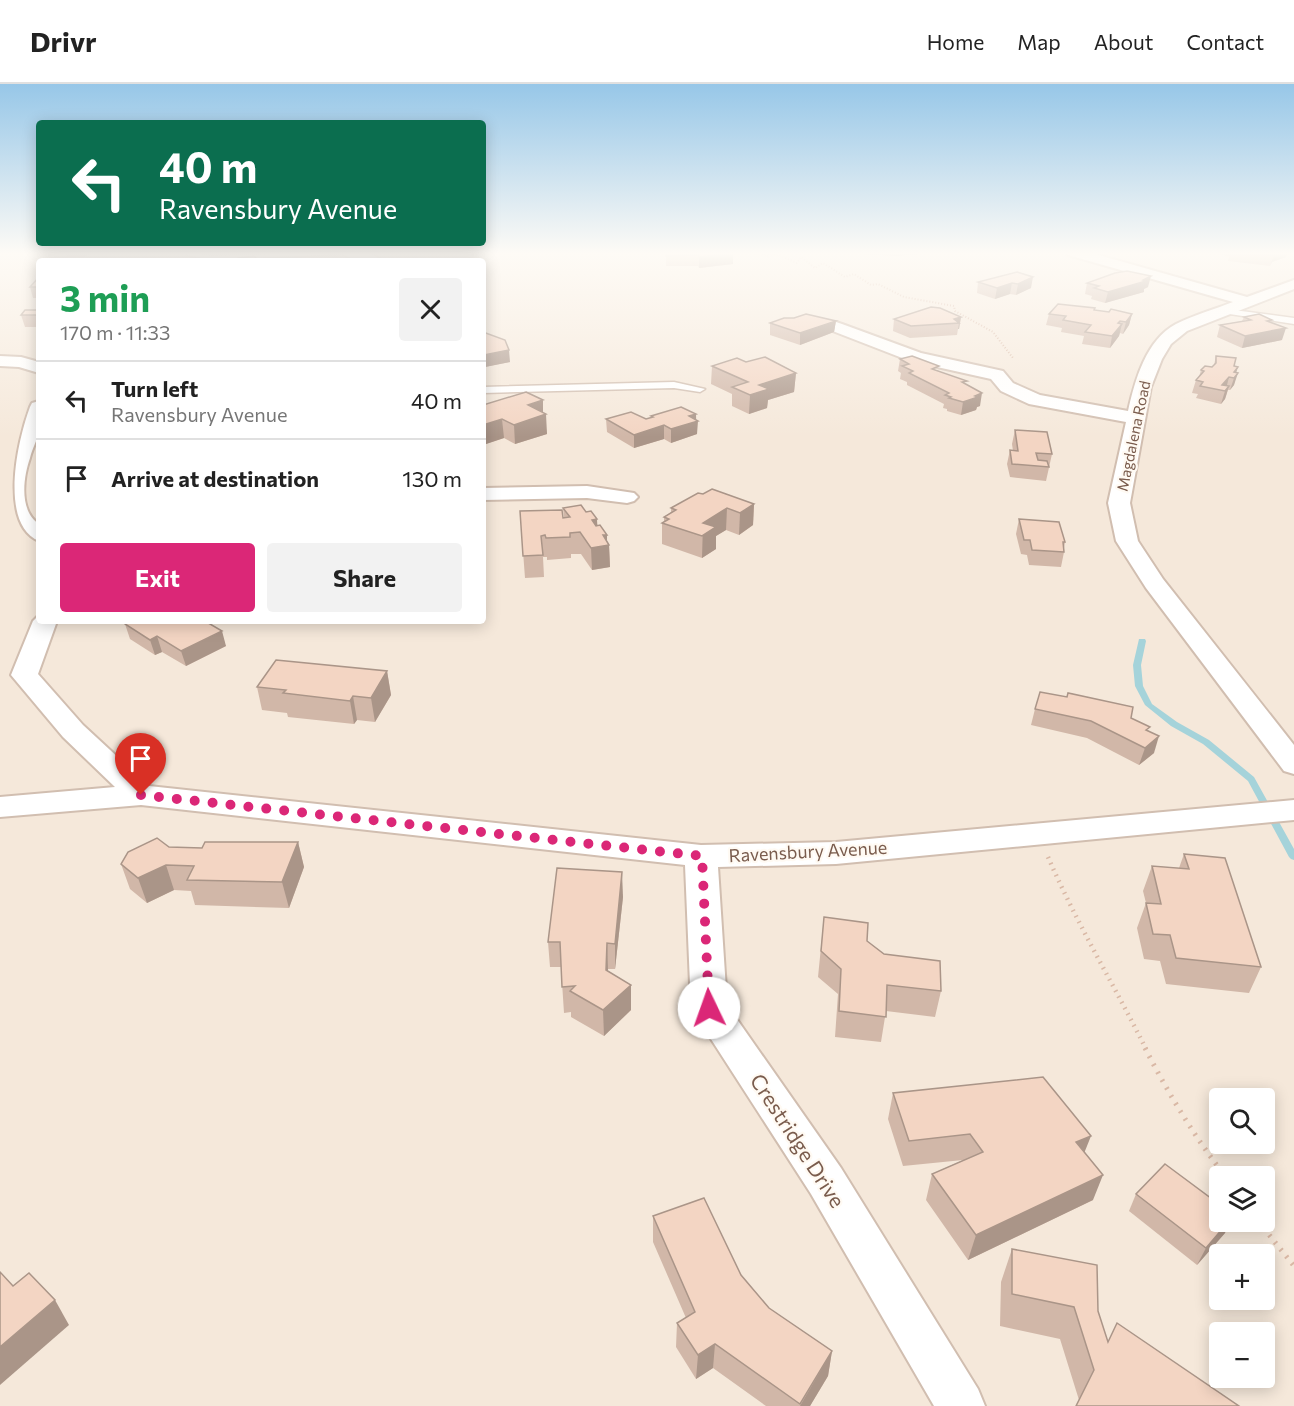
<!DOCTYPE html>
<meta charset="utf-8">
<style>
:root{--surface:#fff;--page:#f2f2f2;--text:#222;--muted:#767676;--line:#e0e0e0;--accent:#db2777}
body{margin:0;font-family:Commissioner,sans-serif;background:var(--page);color:var(--text);height:100vh;display:flex;flex-direction:column;font-size:22px;white-space:nowrap}
*{box-sizing:border-box;margin:0}
p{font-size:20px;color:var(--muted)}
.icon{flex:none;width:33px;height:33px;fill:none;stroke:currentColor;stroke-width:2;stroke-linecap:round;stroke-linejoin:round}
.map{position:relative;flex:1;overflow:hidden}
.drawer{position:absolute;left:36px;top:174px;width:450px;height:366px;display:flex;flex-direction:column;background:var(--surface);border-radius:6px;box-shadow:0 3px 15px #0003}
.drawer>*{flex:none}
.guide{position:absolute;left:36px;top:36px;width:450px;height:126px;border-radius:6px;box-shadow:0 3px 15px #0003;background:#0b6e4f;color:#fff;overflow:hidden}
.fabs{position:absolute;left:1209px;top:1004px;display:grid;gap:12px}
.fabs a{display:grid;place-items:center;width:66px;height:66px;border-radius:6px;background:var(--surface);box-shadow:0 3px 15px #0003;font-size:30px}
.pin{position:absolute;display:grid;place-items:center;width:51px;height:51px;color:#fff;margin:-62px -26px;border-radius:50% 50% 50% 0;rotate:-45deg;box-shadow:0 0 6px #0007}
.pin .icon{rotate:45deg}
.me{position:absolute;width:66px;margin:-33px;rotate:357deg;stroke-linejoin:round;filter:drop-shadow(0 0 4px #0008)}
.turn{display:flex;align-items:center;gap:21px;height:126px;padding:0 24px;font-size:27px}
.turn .icon{width:78px;height:78px;stroke-width:2.5}
.turn b{display:block;font-size:42px;line-height:51px}
.round{display:grid;place-items:center;flex:none;width:63px;height:63px;border-radius:6px;background:var(--page)}
.head{display:flex;align-items:center;justify-content:space-between;height:102px;padding:0 24px}
h1{font-size:36px;font-weight:700;line-height:45px;color:#1e9e55}
.action{display:flex;gap:12px;margin-top:auto;padding:12px 24px}
.action a{flex:1;height:69px;border-radius:6px;background:var(--accent);color:#fff;font-size:24px;font-weight:700;line-height:69px;text-align:center}
.action a+a{background:var(--page);color:var(--text)}
ul{padding:0;list-style:none}
li{display:flex;align-items:center;gap:18px;height:78px;padding:0 24px;border-top:2px solid var(--line)}
li div{flex:1}
li b{display:block;font-size:22px}
li em{font-style:normal}
header{display:flex;align-items:center;gap:36px;box-sizing:border-box;height:84px;padding:0 30px;background:var(--surface);border-bottom:2px solid var(--line)}
header strong{font-size:28px}
nav{display:flex;gap:33px;margin-inline-start:auto;font-size:21px}
.map>svg:first-child{display:block}
.residential{fill:#f5e8da;fill-rule:evenodd}
.lines{fill:none;stroke-linecap:round;stroke-linejoin:round}
.stream{fill:#a5d3da;fill-rule:evenodd}
.service-casing{stroke:#d1beb0;stroke-width:3}
.minor-casing{stroke:#d1beb0;stroke-width:4}
.path-far2{stroke:#d9b8a5;stroke-width:2;stroke-dasharray:1 2;stroke-linecap:butt}
.path-far1{stroke:#d9b8a5;stroke-width:4.5;stroke-dasharray:1.5 5;stroke-linecap:butt}
.path{stroke:#d9b8a5;stroke-width:5;stroke-dasharray:2 7;stroke-linecap:butt}
.service{fill:#fff;fill-rule:evenodd}
.minor{fill:#fff;fill-rule:evenodd}
.wall{fill:#d1b7a8}
.shaded-wall{fill:#aa9588}
.building{fill:#f3d5c3;stroke:#aa9588;stroke-width:1.5}
.route{stroke:#db2777;stroke-width:10;stroke-dasharray:0 18}
.labels{text-anchor:middle;stroke-width:4.5;stroke-linejoin:round;paint-order:stroke}
.far-street-label{font-size:15px;fill:#7a5c4d;stroke:#fffaf3}
.street-label{font-size:18px;fill:#7a5c4d;stroke:#fffaf3}
.near-street-label{font-size:21px;fill:#7a5c4d;stroke:#fffaf3}
</style>
<header>
<strong>Drivr</strong>
<nav><a>Home</a><a>Map</a><a>About</a><a>Contact</a></nav>
</header>
<div class="map">
<svg width="1294" height="1322" viewBox="0 0 1294 1322">
<rect width="100%" height="100%" fill="#fdf6ec"/>
<path class="residential" d="M0,168H1294V1322H0ZM39,177H483V537H39ZM1220,1014H1264V1059H1220ZM1220,1092H1264V1137H1220ZM1220,1170H1264V1215H1220ZM1220,1248H1264V1293H1220Z"/>
<g class="lines">
<path class="stream" d="M1139,555H1145L1146,557L1141,581L1143,602L1152,620L1177,638L1209,656L1254,693L1294,765V776L1291,775L1289,773L1248,697L1203,660L1171,642L1145,621L1135,602L1133,581Z"/>
<defs>
<g id="service">
<path d="M187,168L212,172L343,168L339,170L212,176L187,171Z"/>
<path d="M1226,225L1294,234V240L1223,229L1222,227Z"/>
<path d="M674,298L705,305L700,308L674,304L483,309V303Z"/>
</g>
<g id="minor">
<path d="M341,168C355,168 372,167 382,177C368,177 352,178 341,168Z"/>
<path d="M1066,168H1088L1247,213L1294,196V205L1187,247L1171,260L1162,275L1151,303L1130,419L1138,457L1163,495L1294,661V690L1284,687L1146,504L1116,457L1108,419L1126,338L1029,320L1001,307L991,295L910,277L830,246L828,243L836,238L842,240L921,269L1003,287L1013,299L1040,311L1128,327C1135,296 1146,256 1176,240C1194,231 1215,225 1233,218L1068,171Z"/>
<path d="M0,272L21,273L39,278V289L19,283L0,282Z"/>
<path d="M39,317C39,327 40,337 39,346C38,355 32,365 30,374C23,394 19,427 39,440V457C0,441 16,361 30,323L32,319Z"/>
<path d="M587,402L634,409L638,413L634,417L627,419L587,414L483,416V404Z"/>
<path d="M39,531V537H57L38,590L83,641L149,702L701,761L836,758L1294,716V736L836,780L718,783L727,921L841,1084L978,1305L985,1322H934L811,1110L691,924L685,781L141,721L0,733V713L115,703L63,653L11,591L33,537Z"/>
</g>
</defs>
<use href="#service" class="service-casing"/>
<use href="#minor" class="minor-casing"/>
<path class="path-far2" d="M747,168L769,173L761,168L781,172L797,179L801,173L815,184L823,179L845,193L854,190L871,201L878,200L904,213L954,222L955,227L993,248L1013,274"/>
<path class="path-far1" d="M1048,773C1076,838 1114,901 1146,965"/>
<g class="path">
<path d="M1145,964C1168,1009 1194,1052 1225,1092"/>
<path d="M1258,1137L1294,1182"/>
</g>
<use href="#service" class="service"/>
<use href="#minor" class="minor"/>
</g>
<g class="wall">
<path d="M65,168H93L84,173H67Z"/>
<path d="M666,168L733,170V180L699,184L698,182H666Z"/>
<path d="M849,168H943L893,172L849,169Z"/>
<path d="M1214,168H1287L1286,173L1272,178L1270,182L1228,177L1229,173Z"/>
<path d="M1017,188L1031,204L1016,211L1010,210L995,215L977,209L978,198Z"/>
<path d="M39,193V214H33L30,203Z"/>
<path d="M1087,199L1148,203L1144,205V208L1105,219L1091,215L1092,212L1085,210Z"/>
<path d="M39,226V243H25L21,231Z"/>
<path d="M1095,226L1109,228L1132,230L1129,241L1123,250L1120,249L1119,252L1110,264L1082,260L1084,252L1061,248L1062,244L1046,241L1049,230Z"/>
<path d="M961,233L959,245H958L957,251L910,254L893,247L894,235Z"/>
<path d="M1244,233L1271,238L1282,256L1242,264L1217,253L1220,241L1242,237Z"/>
<path d="M836,237L834,248L800,261L770,251V239Z"/>
<path d="M483,248L510,278L485,283L483,279Z"/>
<path d="M1216,272L1234,282L1236,288L1234,301L1230,306H1228L1225,315L1221,320L1196,314L1198,310L1192,309L1196,296L1199,293L1201,286L1212,283L1214,281Z"/>
<path d="M900,275L939,287L966,301L980,322L977,323L976,326L961,331L947,327V325L943,324L944,320L907,301V298L900,295L901,289L898,287Z"/>
<path d="M746,278L796,289L794,308L768,316L767,324L749,330L732,322V310L711,300L712,282Z"/>
<path d="M483,321L543,329L547,350L515,360L504,354L483,361Z"/>
<path d="M696,330L697,350L671,359L664,355L634,364L607,348L606,335H646L651,334V332Z"/>
<path d="M1015,346L1052,370L1046,397L1010,393L1007,380L1010,366L1013,367L1012,360Z"/>
<path d="M754,420L753,441L739,451L726,446L716,452V465L702,474L662,460V439L664,438V433L671,428V424Z"/>
<path d="M563,424L586,428L607,451V457L609,461L610,483L592,486L581,470H571V474L547,476V473H543L544,493L525,494L520,427L564,434Z"/>
<path d="M1019,435L1065,458L1064,464V468L1061,483L1029,481L1027,471L1021,470L1016,450Z"/>
<path d="M194,538L226,562L186,582L162,568L155,571L130,555L125,540Z"/>
<path d="M387,587L391,611L375,638L357,636L354,640L288,633L287,629L262,626L257,603Z"/>
<path d="M1035,625L1131,634L1149,647L1154,669L1139,681L1087,654L1031,641Z"/>
<path d="M298,758L304,783L289,824L195,821L191,807L174,806L147,819L130,805L121,780L169,763L202,764Z"/>
<path d="M1184,770L1261,883L1249,909L1166,900L1160,877L1144,875L1137,844L1146,819L1143,807L1152,782L1179,784Z"/>
<path d="M623,813L615,885H608V887L631,901V926L604,952L571,933V928L564,929L561,883H550L548,858Z"/>
<path d="M824,833L867,857L884,870L941,907L935,933L886,927L881,958L835,953L838,910L818,893Z"/>
<path d="M893,1009L1085,1068L1093,1116L968,1176L926,1116L932,1090L963,1076L903,1082L888,1035Z"/>
<path d="M1136,1110L1225,1149L1197,1181L1129,1127Z"/>
<path d="M653,1132L741,1191L769,1224L832,1267L828,1292L810,1322H766L713,1284L696,1295L676,1263L677,1239L686,1234L653,1158Z"/>
<path d="M1012,1165L1098,1227L1108,1258L1239,1322L1079,1316L1060,1255L1000,1242L1001,1198Z"/>
</g>
<g class="shaded-wall">
<path d="M83,168H93L84,173Z"/>
<path d="M893,168H943L893,172Z"/>
<path d="M1275,168H1287L1286,173L1272,178L1270,182Z"/>
<path d="M733,170V180L699,184V173Z"/>
<path d="M1151,192L1148,203L1144,205V208L1105,219L1108,208Z"/>
<path d="M1033,193L1031,204L1016,211L1018,200Z"/>
<path d="M1012,199L1010,210L995,215L997,204Z"/>
<path d="M1132,230L1129,241L1123,250L1126,238Z"/>
<path d="M961,233L959,245H958L959,239L954,235Z"/>
<path d="M836,237L834,248L800,261V249Z"/>
<path d="M1120,237L1118,245L1122,240L1119,252L1110,264L1112,252L1118,239Z"/>
<path d="M1286,244L1282,256L1242,264L1245,252Z"/>
<path d="M509,266L510,278L485,283L484,271Z"/>
<path d="M1238,283L1235,292L1238,289L1234,301L1230,306L1234,294V288Z"/>
<path d="M796,289L794,308L768,316L767,324L749,330L750,311L759,301Z"/>
<path d="M1229,293L1226,305L1222,301Z"/>
<path d="M1229,302L1225,315L1221,320L1225,307Z"/>
<path d="M982,309L980,322L977,323L976,326L961,331L963,318Z"/>
<path d="M543,316V331L546,330L547,350L515,360L514,341L528,321Z"/>
<path d="M696,330V337H698L697,350L671,359V345L689,332Z"/>
<path d="M502,335L504,354L483,361V341Z"/>
<path d="M664,341V355L634,364V351Z"/>
<path d="M754,420L753,441L739,451L740,429Z"/>
<path d="M727,424L726,446L716,452V465L702,474L703,439Z"/>
<path d="M597,435L598,457L592,436Z"/>
<path d="M603,451H607V461H609L610,483L592,486L591,464Z"/>
<path d="M222,547L226,562L186,582L181,567Z"/>
<path d="M157,552L162,568L155,571L150,556Z"/>
<path d="M387,587L391,611L375,638L371,614Z"/>
<path d="M353,612L357,636L354,640L350,617Z"/>
<path d="M1159,652L1154,669L1139,681L1145,664Z"/>
<path d="M298,758L304,783L289,824L282,798Z"/>
<path d="M166,781L174,806L147,819L138,794Z"/>
<path d="M622,788L623,813L615,885V860Z"/>
<path d="M607,859L608,885L607,912L606,886Z"/>
<path d="M631,901V926L604,952L603,926Z"/>
<path d="M1091,1052L1081,1077L1076,1058Z"/>
<path d="M1103,1091L1093,1116L968,1176L976,1151Z"/>
<path d="M1229,1137H1231L1225,1149L1197,1181L1206,1164Z"/>
<path d="M55,1216L69,1241L0,1301V1263Z"/>
<path d="M715,1260L713,1284L696,1295L698,1271Z"/>
<path d="M832,1267L828,1292L810,1322H800Z"/>
</g>
<g class="building">
<path d="M666,168H733V170L699,173L698,171L666,172Z"/>
<path d="M1246,168H1275L1273,171Z"/>
<path d="M254,172L259,177H240L238,174Z"/>
<path d="M1127,187L1151,192L1143,196L1146,197L1108,208L1094,204L1099,202L1087,199L1115,189Z"/>
<path d="M1017,188L1033,193L1018,200L1012,199L997,204L978,198Z"/>
<path d="M39,193V203H30Z"/>
<path d="M1058,220L1095,224L1094,226L1109,228L1111,225L1132,230L1126,238L1120,237L1118,239L1122,240L1112,252L1085,248L1091,241L1063,236L1066,232L1049,230Z"/>
<path d="M931,223L940,224L961,233L954,235L959,239L911,242L894,235Z"/>
<path d="M25,226H39V231H21Z"/>
<path d="M806,230L836,237L800,249L770,239L784,234H794Z"/>
<path d="M1259,230L1272,236L1267,237L1286,244L1245,252L1220,241L1251,236L1244,233Z"/>
<path d="M483,248L505,256L509,266L484,271L483,268Z"/>
<path d="M912,272L939,282L932,285L967,297L962,298L982,309L975,312L978,313L963,318L949,314L951,313L945,311L949,309L909,289L913,287L902,282L909,280L900,275Z"/>
<path d="M1216,272L1236,274L1234,282L1238,283L1234,288L1238,289L1234,294L1229,293L1222,301L1229,302L1225,307L1200,302L1203,298L1196,296L1204,287L1201,286L1205,282L1212,283L1216,279Z"/>
<path d="M765,273L796,289L759,301L769,305L750,311L732,303L748,298L712,282L737,274L746,278Z"/>
<path d="M526,308L543,316L528,321L546,330L514,341L502,335L483,341V321Z"/>
<path d="M681,323L696,330L689,332L698,337L671,345L664,341L634,351L606,335L631,328L646,335L653,333L651,332Z"/>
<path d="M1015,346L1047,348L1052,370L1036,369L1038,376L1047,377L1049,383L1012,380L1010,366L1018,367Z"/>
<path d="M712,405L754,420L740,429L727,424L703,439L716,443L702,452L662,439L669,435L664,433L676,426L671,424L698,409L703,410Z"/>
<path d="M581,421L586,428L591,427L597,435L592,436L596,442L600,441L607,451H603L609,461L591,464L580,448L570,449V453L546,454L545,451L541,452L543,471L523,472L520,427L562,426L563,434L570,433L563,424Z"/>
<path d="M1019,435L1059,438L1065,458H1063L1064,468L1032,466L1030,456H1024Z"/>
<path d="M132,537H192L194,538L197,537H205L222,547L181,567L157,552L150,556L125,540Z"/>
<path d="M276,576L387,587L371,614L353,612L350,617L283,609L286,606L257,603Z"/>
<path d="M1040,608L1067,613L1068,609L1133,623L1131,634L1150,643L1146,646L1159,652L1145,664L1091,637L1035,625Z"/>
<path d="M157,754L169,763L202,764L205,758H298L282,798L187,796L194,782L166,781L138,794L121,780L128,768Z"/>
<path d="M1184,770L1225,774L1261,883L1176,874L1170,851L1153,850L1146,819L1161,820L1152,782L1189,785Z"/>
<path d="M557,784L622,788L615,860L607,859L606,886L631,901L603,926L570,907L575,902L562,903L560,858H548Z"/>
<path d="M824,833L868,839L867,857L884,870L940,877L941,907L887,901L886,933L839,927L841,885L821,867Z"/>
<path d="M1043,993L1091,1052L1076,1058L1103,1091L976,1151L932,1090L983,1068L970,1050L909,1057L893,1009Z"/>
<path d="M1165,1080L1220,1121V1137H1229L1206,1164L1136,1110Z"/>
<path d="M704,1114L741,1191L769,1224L832,1267L800,1320L715,1260L698,1271L677,1239L695,1228L653,1132Z"/>
<path d="M1012,1165L1097,1181L1098,1227L1108,1258L1117,1239L1239,1322H1076L1094,1286L1074,1223L1012,1210Z"/>
<path d="M0,1188L13,1202L29,1189L55,1216L0,1263Z"/>
</g>
<linearGradient id="sky" x2="0" y2="1"><stop stop-color="#97c7e8"/><stop offset="0.48" stop-color="#fefbf6"/><stop offset="1" stop-color="#fefbf6" stop-opacity="0"/></linearGradient>
<rect width="1294" height="353" fill="url(#sky)"/>
<g class="lines">
<path class="route" d="M141,711L702,772L709,924"/>
</g>
<g class="labels">
<g class="far-street-label">
<text transform="translate(1134 352) rotate(-78)" y="5">Magdalena Road</text>
</g>
<g class="street-label">
<text transform="translate(808 768) rotate(-3)" y="6">Ravensbury Avenue</text>
</g>
<g class="near-street-label">
<text transform="translate(797 1057) rotate(57)" y="7">Crestridge Drive</text>
</g>
</g>
</svg>
<div class="fabs">
<a><svg class="icon" aria-label="search" viewBox="0 0 24 24"><circle cx="10" cy="10" r="6"/><path d="M15 15l6 6"/></svg></a>
<a><svg class="icon" aria-label="layers" viewBox="0 0 24 24"><path d="M12 4l9 5-9 5-9-5zM3 14l9 5 9-5"/></svg></a>
<a>+</a>
<a>−</a>
</div>
<div class="pin" style="left:141px;top:711px;background:#d93025"><svg class="icon" aria-label="arrive" viewBox="0 0 24 24"><path d="M6 21V4h12l-3 4 3 4H6"/></svg></div>
<svg class="me" style="left:709px;top:924px" viewBox="-20 -20 40 40"><circle r="19" fill="#fff"/><path d="M0-13L10 11 0 6-10 11z" fill="#db2777"/></svg>
<div class="guide">
<div class="turn"><svg class="icon" aria-label="left" viewBox="0 0 24 24"><path d="M17 20v-9H6M10 6l-5 5 5 5"/></svg><div><b>40 m</b>Ravensbury Avenue</div></div>
</div>
<section class="drawer">
<div class="head"><div><h1>3 min</h1><p>170 m · 11:33</p></div><a class="round"><svg class="icon" aria-label="close" viewBox="0 0 24 24"><path d="M6 6l12 12M18 6L6 18"/></svg></a></div>
<ul>
<li><svg class="icon" aria-label="left" viewBox="0 0 24 24"><path d="M17 20v-9H6M10 6l-5 5 5 5"/></svg><div><b>Turn left</b><p>Ravensbury Avenue</p></div><em>40 m</em></li>
<li><svg class="icon" aria-label="arrive" viewBox="0 0 24 24"><path d="M6 21V4h12l-3 4 3 4H6"/></svg><div><b>Arrive at destination</b></div><em>130 m</em></li>
</ul>
<div class="action"><a>Exit</a><a>Share</a></div>
</section>
</div>
